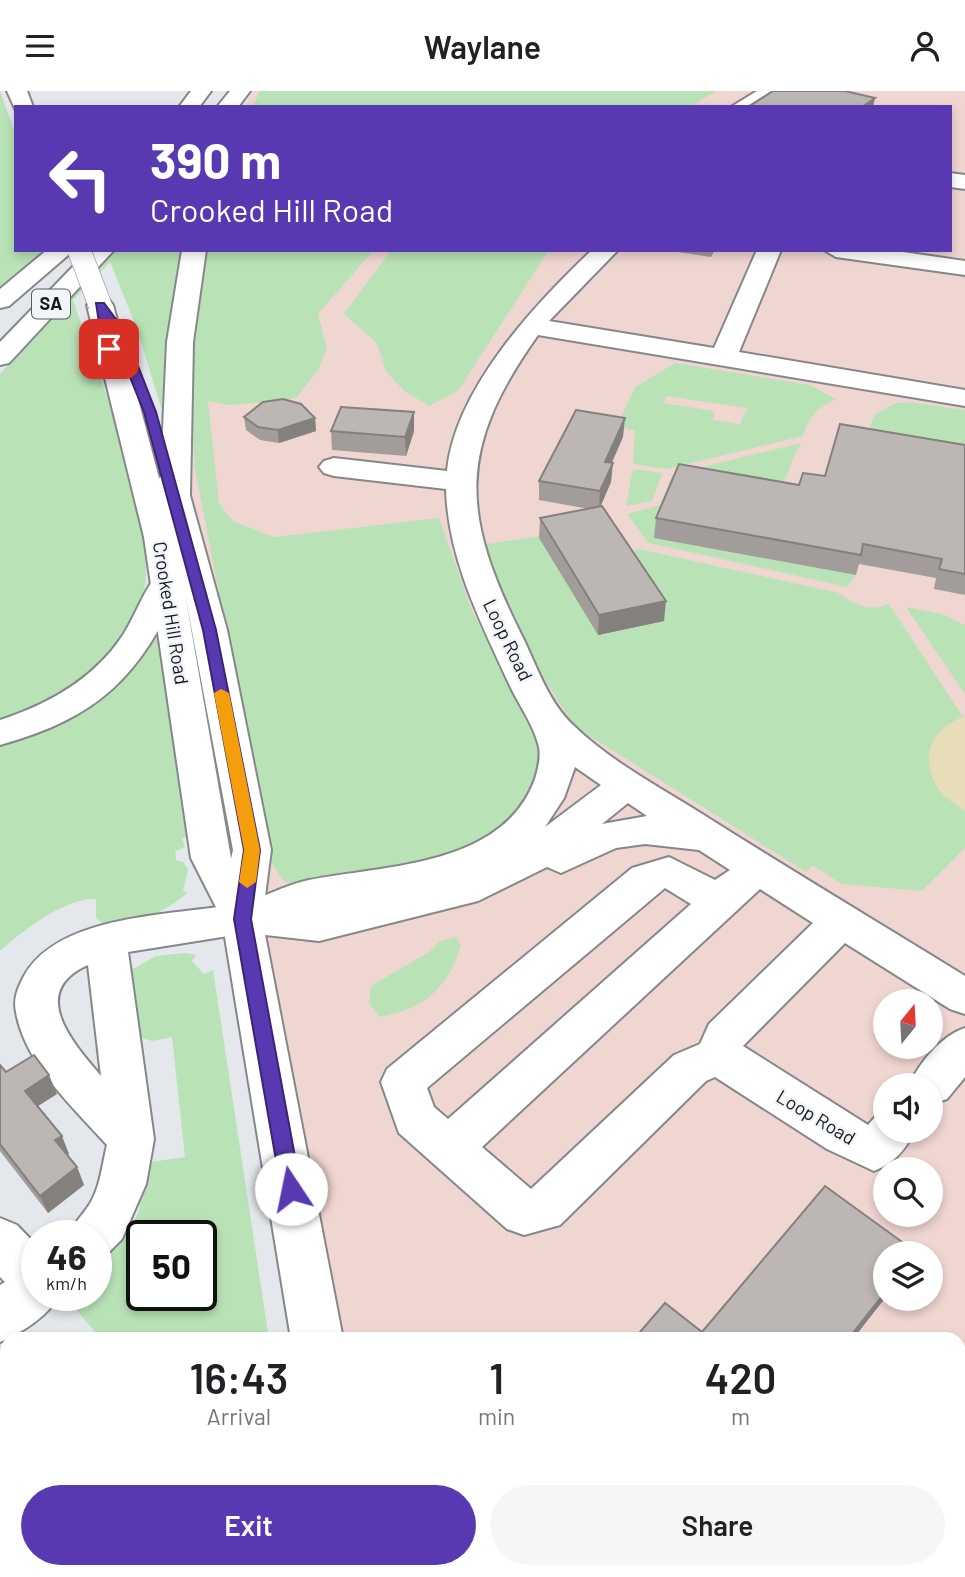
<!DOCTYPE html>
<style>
:root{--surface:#fff;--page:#f6f6f6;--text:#202124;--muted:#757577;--accent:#5939b2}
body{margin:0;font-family:Barlow,sans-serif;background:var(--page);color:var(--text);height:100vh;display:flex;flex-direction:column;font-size:26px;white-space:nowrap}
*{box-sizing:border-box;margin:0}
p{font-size:23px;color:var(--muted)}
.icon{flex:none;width:38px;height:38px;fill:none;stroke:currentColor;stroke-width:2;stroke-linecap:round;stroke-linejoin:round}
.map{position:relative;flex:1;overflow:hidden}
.sheet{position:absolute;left:0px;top:1241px;width:966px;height:247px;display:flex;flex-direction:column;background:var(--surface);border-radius:21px 21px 0 0;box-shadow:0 4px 10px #0003}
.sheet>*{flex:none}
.guide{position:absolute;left:14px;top:14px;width:938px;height:147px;border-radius:0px;box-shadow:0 4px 10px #0003;background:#5939b2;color:#fff;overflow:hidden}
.needle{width:46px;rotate:18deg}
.buttons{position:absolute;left:873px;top:898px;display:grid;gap:14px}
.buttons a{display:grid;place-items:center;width:70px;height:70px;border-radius:50%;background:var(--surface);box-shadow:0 4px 10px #0003;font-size:35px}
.speed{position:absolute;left:21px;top:1129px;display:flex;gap:14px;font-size:35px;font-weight:700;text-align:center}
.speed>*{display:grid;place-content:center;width:91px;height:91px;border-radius:50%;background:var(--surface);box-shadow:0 4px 10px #0003;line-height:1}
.speed small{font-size:18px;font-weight:400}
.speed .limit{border:4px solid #111;border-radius:10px;background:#fff;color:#111}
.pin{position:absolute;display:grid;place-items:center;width:60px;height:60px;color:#fff;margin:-30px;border-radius:14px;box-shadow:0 4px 10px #0006}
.me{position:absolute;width:77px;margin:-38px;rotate:349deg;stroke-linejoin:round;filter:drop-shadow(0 0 5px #0008)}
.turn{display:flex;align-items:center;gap:24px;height:147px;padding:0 21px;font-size:32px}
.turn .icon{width:91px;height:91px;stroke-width:2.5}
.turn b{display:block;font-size:49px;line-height:60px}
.eta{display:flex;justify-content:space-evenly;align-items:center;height:119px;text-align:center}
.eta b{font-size:42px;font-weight:600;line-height:49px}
.action{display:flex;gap:14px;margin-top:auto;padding:14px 21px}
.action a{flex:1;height:80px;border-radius:42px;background:var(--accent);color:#fff;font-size:28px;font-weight:600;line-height:80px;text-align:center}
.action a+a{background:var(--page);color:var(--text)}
header{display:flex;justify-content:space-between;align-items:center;height:91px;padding:0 21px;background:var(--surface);font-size:32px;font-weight:600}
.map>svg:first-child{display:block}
.education{fill:#f0d6d1;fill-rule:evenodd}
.green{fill:#b9e3b7;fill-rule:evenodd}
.sand{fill:#e7ddb8}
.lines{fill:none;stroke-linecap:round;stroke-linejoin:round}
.minor-casing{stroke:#85878b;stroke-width:4}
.major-casing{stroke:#85878b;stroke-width:4}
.highway-casing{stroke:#85878b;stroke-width:4}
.minor{fill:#fff;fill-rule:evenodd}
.major{fill:#fff;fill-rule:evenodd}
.highway{fill:#fff;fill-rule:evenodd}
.major-bridge-casing{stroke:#85878b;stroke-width:24;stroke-linecap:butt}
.major-bridge{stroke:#fff;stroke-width:23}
.wall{fill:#a29d9b}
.shaded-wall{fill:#84807e}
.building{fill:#bcb7b4;stroke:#84807e;stroke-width:2}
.route{fill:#5939b2;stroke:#3a2574;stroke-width:2}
.slow{fill:#f59e0b}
.labels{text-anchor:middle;stroke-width:5;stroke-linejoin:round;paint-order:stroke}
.shield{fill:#f1f4f9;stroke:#585a5d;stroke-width:2}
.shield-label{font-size:18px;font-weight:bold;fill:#17181a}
.street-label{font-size:19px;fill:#17181a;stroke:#f1f4f9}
</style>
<header><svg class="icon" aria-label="menu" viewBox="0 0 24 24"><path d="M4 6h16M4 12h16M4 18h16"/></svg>Waylane<svg class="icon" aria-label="person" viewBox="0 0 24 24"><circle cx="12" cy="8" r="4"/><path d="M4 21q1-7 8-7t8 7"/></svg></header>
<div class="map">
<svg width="965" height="1486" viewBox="0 0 965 1486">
<rect width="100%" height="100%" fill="#e4e7eb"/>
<path class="education" d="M253,0H965V1486H365L364,1481L959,1480V1248H322L192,514L184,309L197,159H950V16H245ZM886,910H931V956H886ZM886,994H931V1040H886ZM886,1078H931V1124H886ZM886,1162H931V1208H886Z"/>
<g class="green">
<path d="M0,0L16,45V159H49L0,202Z"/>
<path d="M260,0H716L690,16H252Z"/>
<path d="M113,159H185L168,319L161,316L136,235L110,171L73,209C97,281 161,434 143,505C134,544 103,579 73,603C54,618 22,625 0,635V283Z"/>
<path d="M205,159H374L318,223L327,257L318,279L297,306L275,311L229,314L208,310L219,412L233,430L274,446L439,427L472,520L533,634L546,668L536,701L493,744L423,771L304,797L284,790L272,773L195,379L190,305L194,208Z"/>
<path d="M391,159H549L458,300L429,315L404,300L386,280L377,252L344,223Z"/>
<path d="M675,272L810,294L836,308C818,316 807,327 803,345L667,378L633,373L635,339L623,337L619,330L635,296ZM666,305L746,317H747L740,333L713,329L714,320L664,312Z"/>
<path d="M910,311L965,319V374L864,353L875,323L896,312Z"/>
<path d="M801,352L793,367L778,410L655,446L856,484L847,496L649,452L627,423L660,414L673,383Z"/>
<path d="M633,378L662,382L652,410L626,415Z"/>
<path d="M542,445L601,540L665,525L623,461L639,458L839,502C854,514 871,521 889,513L963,626L954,630L940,701L965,720V757L922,800L842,793L812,774L806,781L577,637C535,581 507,519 485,453Z"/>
<path d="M906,516L942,523L965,534V603Z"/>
<path d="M158,542L164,546L188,746L182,747L185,756L175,760L176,769L183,771L188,778L183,800L187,802C172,817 112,850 96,826V808C66,806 22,840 0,860V654C52,639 89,619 127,580C138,569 146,552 158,542Z"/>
<path d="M455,846L461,855C447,898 425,918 379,926L369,912L371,895L429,861L439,851Z"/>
<path d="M185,862L196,864L192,870L204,883L213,879L269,1248H101L64,1204H96V1173L127,1144L139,1120L143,1078L151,1071L185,1066L172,946L152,950L139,946L126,882L156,865ZM142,1144H201V1204H142Z"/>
<path d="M7,1417V1480H304L305,1486H0V1424Z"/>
</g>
<path class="sand" d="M965,626V720C957,714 945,707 939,699C919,668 929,637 965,626Z"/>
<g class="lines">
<defs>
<g id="minor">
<path d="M757,0H782L757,16H731Z"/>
<path d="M950,82L965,84V98L950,96Z"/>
<path d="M592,159H618L549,230L714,257L757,159H781L739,261L965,299V315L538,244C456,359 461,424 523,547C538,578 548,610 573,634C610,670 656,694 699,721C787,777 876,830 965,885V923L950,918L845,852L743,955L868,1034L875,1026L886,1022V1040H914C906,1059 894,1072 874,1080L827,1058L715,986L706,990L560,1134L524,1144L507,1138L399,1042L381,991L387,978L632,777L669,766L715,789L730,779L699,759L645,753L616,757L561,782L547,776L478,810L319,850L247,842L128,861L154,1048L146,1093L122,1148L110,1160L96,1165V1144H69C74,1132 80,1127 87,1117C100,1100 102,1074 107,1054C73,1016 25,973 16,921C13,907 18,897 24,885C59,822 174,825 237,813C262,808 284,794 309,789C386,774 503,776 535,688C538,678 541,667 539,656C534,635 521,617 511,597C482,534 448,469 446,398L334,385L324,382L319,376L324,370L334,367L447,380C455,298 535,213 592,159ZM575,676L601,694L545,736L564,707ZM628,712L647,725L602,733ZM665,797L691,813L448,1028L434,1016L427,997ZM760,798L813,832L709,933L700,953L674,964L531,1098L482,1056ZM88,874L101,985C73,952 27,901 88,874Z"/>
<path d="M824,159H889L965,170V184L836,166Z"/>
<path d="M965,937V986L947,1008L931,1013V994H909C920,971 941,945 965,937Z"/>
<path d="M0,1127L17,1134L37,1155V1204H59C49,1225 21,1242 0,1251V1194L5,1191L0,1186Z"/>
</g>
<g id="major">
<path d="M7,0H27L33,16H16V20Z"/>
<path d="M100,206L109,209L113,214L159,387L171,381L181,384L186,390L227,539L271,759L262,828L343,1248H291L222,828L191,767L144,446L87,214L91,209ZM185,503L233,759L231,768V767Z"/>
<path d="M328,1480H386L387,1486H329Z"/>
</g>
<g id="highway">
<path d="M191,0H211L199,16H179Z"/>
<path d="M230,0H250L238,16H217Z"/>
<path d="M47,159H74L9,215L0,217V198Z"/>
<path d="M89,159H114L9,272L0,274V251Z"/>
<path d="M182,159H206L193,251L190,403L186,409L175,412L164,409L160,403L167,251Z"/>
<path d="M166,483L177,486L182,493C139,586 100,626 0,654V629C49,613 94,588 123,544C135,525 142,504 155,486Z"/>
</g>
</defs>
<use href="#minor" class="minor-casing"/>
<use href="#major" class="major-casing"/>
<use href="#highway" class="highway-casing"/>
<use href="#minor" class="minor"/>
<use href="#major" class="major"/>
<use href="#highway" class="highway"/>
<defs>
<path id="major-bridge" d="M79,159L100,214"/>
</defs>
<use href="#major-bridge" class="major-bridge-casing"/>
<use href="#major-bridge" class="major-bridge"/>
</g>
<g class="wall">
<path d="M664,159H715L711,166Z"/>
<path d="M414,321V340L406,365L332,359L331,340Z"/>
<path d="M244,326L315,327L316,340L279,352L260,349L246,339Z"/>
<path d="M623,346L612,372L611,391L600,416L664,530L598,544L539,447L540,427L589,418L539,409V390Z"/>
<path d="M965,354V504L934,498L936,487L859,473L856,484L654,447L656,427L799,394L825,385Z"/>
<path d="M0,974L6,981L57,1003L38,1015L69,1063L67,1064L77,1076L84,1094L48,1122L0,1060Z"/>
</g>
<g class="shaded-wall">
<path d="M875,7L873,16H862Z"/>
<path d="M414,321V340L406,365L405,346Z"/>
<path d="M315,327L316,340L279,352L278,339Z"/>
<path d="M625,327L623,346L603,390L605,371Z"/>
<path d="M613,372L611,391L599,419L600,400Z"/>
<path d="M666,510L664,530L598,544L599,524Z"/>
<path d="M49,984L57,1003L33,1018L25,1000Z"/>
<path d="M62,1045L69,1063L63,1068L55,1049Z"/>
<path d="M77,1076L84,1094L48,1122L40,1105Z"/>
<path d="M886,1200V1206L853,1248H848Z"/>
</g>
<g class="building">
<path d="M773,0H845L875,7L862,16H758L751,14Z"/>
<path d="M283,308L301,313L315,327L278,339L258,336L244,326L263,311Z"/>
<path d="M341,316L414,321L405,346L331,340Z"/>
<path d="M576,319L625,327L605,371L613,372L600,400L539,390Z"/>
<path d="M840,333L965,354V483L939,478L942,468L863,453L861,464L656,427L679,373L799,394L803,382L825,385Z"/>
<path d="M602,415L666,510L599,524L540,427Z"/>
<path d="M34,964L49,984L25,1000L62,1045L55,1049L77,1076L40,1105L0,1053V974L6,981Z"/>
<path d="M825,1095L916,1161L915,1162H886V1200L848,1248H634L665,1212L702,1241Z"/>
<path d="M784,1480H930L926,1486H780Z"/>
</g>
<path class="route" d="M96,212H104L124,239L156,321L216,539L260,759L251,828L301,1098L298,1105L291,1107L284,1105L281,1098L234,828L244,759L203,539L144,321L109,234L114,258L109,261L103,258Z"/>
<path class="slow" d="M221,598L229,602L260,759L256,791L247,797L239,791L244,759L214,602Z"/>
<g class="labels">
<rect class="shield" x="32" y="198.5" width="38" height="29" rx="5"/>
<g class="shield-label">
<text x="51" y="219">SA</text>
</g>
<g class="street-label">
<text transform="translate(171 522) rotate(81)" y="7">Crooked Hill Road</text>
<text transform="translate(508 549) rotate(64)" y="7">Loop Road</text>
<text transform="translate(816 1026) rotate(31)" y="7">Loop Road</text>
</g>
</g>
</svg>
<div class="buttons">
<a><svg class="needle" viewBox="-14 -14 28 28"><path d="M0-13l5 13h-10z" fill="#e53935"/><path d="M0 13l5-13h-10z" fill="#757577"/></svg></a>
<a><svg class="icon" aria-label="sound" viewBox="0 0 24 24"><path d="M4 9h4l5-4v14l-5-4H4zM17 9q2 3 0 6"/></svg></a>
<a><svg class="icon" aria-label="search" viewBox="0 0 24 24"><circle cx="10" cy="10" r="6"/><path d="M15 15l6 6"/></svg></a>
<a><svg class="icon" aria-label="layers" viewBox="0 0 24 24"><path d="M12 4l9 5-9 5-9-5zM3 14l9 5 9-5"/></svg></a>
</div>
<div class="speed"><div>46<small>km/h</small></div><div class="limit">50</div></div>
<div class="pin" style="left:109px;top:258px;background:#d93025"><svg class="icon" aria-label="arrive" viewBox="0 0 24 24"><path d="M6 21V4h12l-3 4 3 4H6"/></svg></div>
<svg class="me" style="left:291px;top:1098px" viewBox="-20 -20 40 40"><circle r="19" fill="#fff"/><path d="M0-13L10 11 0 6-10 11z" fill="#5939b2"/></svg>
<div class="guide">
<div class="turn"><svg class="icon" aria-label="left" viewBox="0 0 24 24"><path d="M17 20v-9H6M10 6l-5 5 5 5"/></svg><div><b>390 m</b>Crooked Hill Road</div></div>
</div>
<section class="sheet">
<div class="eta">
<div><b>16:43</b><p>Arrival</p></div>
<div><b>1</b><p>min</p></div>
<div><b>420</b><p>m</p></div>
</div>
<div class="action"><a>Exit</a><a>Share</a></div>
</section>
</div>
